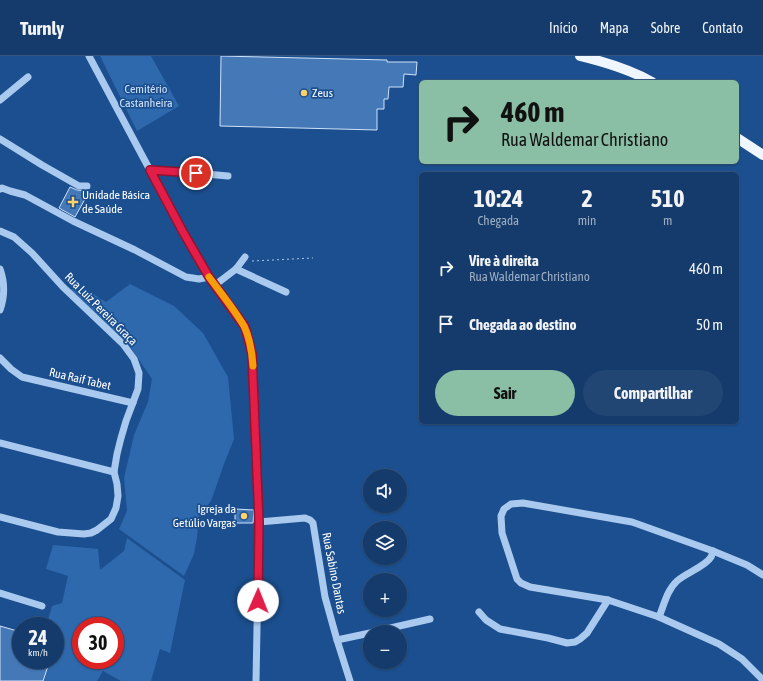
<!DOCTYPE html>
<html lang="pt">
<meta charset="utf-8">
<style>
:root{--surface:#143b6b;--page:#214673;--text:#f1f3f6;--muted:#9dadc1;--line:#33557e;--accent:#8abfa5}
body{margin:0;font-family:"Asap Condensed",sans-serif;background:var(--page);color:var(--text);height:100vh;display:flex;flex-direction:column;font-size:15px;white-space:nowrap}
*{box-sizing:border-box;margin:0}
p{font-size:13px;color:var(--muted)}
.icon{flex:none;width:22px;height:22px;fill:none;stroke:currentColor;stroke-width:2;stroke-linecap:round;stroke-linejoin:round}
.map{position:relative;flex:1;overflow:hidden}
.drawer{position:absolute;left:419px;top:116px;width:320px;height:252px;display:flex;flex-direction:column;background:var(--surface);border-radius:6px;box-shadow:0 1px 3px #0004,0 0 0 1px var(--line)}
.drawer>*{flex:none}
.banner{position:absolute;left:419px;top:24px;width:320px;height:84px;border-radius:6px;box-shadow:0 1px 3px #0004,0 0 0 1px var(--line);background:#8abfa5;color:#111;overflow:hidden}
.controls{position:absolute;left:363px;top:413px;display:grid;gap:8px}
.controls a{display:grid;place-items:center;width:44px;height:44px;border-radius:50%;background:var(--surface);box-shadow:0 1px 3px #0004,0 0 0 1px var(--line);font-size:20px}
.speed{position:absolute;left:12px;top:561px;display:flex;gap:8px;font-size:20px;font-weight:700;text-align:center}
.speed>*{display:grid;place-content:center;width:52px;height:52px;border-radius:50%;background:var(--surface);box-shadow:0 1px 3px #0004,0 0 0 1px var(--line);line-height:1}
.speed small{font-size:10px;font-weight:400}
.speed .limit{border:6px solid #d22;background:#fff;color:#111}
.pin{position:absolute;display:grid;place-items:center;width:34px;height:34px;color:#fff;margin:-17px;border:2px solid #fff;border-radius:50%;box-shadow:0 1px 4px #0007}
.me{position:absolute;width:44px;margin:-22px;rotate:1deg;stroke-linejoin:round;filter:drop-shadow(0 0 3px #0008)}
.turn{display:flex;align-items:center;gap:14px;height:84px;padding:0 16px;font-size:18px}
.turn .icon{width:52px;height:52px;stroke-width:2.5}
.turn b{display:block;font-size:28px;line-height:34px}
.eta{display:flex;justify-content:space-evenly;align-items:center;height:68px;text-align:center}
.eta b{font-size:24px;font-weight:700;line-height:28px}
.action{display:flex;gap:8px;margin-top:auto;padding:8px 16px}
.action a{flex:1;height:46px;border-radius:24px;background:var(--accent);color:#111;font-size:16px;font-weight:700;line-height:46px;text-align:center}
.action a+a{background:var(--page);color:var(--text)}
ul{padding:0;list-style:none}
li{display:flex;align-items:center;gap:12px;height:56px;padding:0 16px}
li div{flex:1}
li b{display:block;font-size:15px}
li em{font-style:normal}
header{display:flex;align-items:center;gap:24px;box-sizing:border-box;height:56px;padding:0 20px;background:var(--surface);border-bottom:1px solid var(--line)}
header strong{font-size:19px}
nav{display:flex;gap:22px;margin-inline-start:auto;font-size:14px}
.map>svg:first-child{display:block}
.green{fill:#2e69ad;fill-rule:evenodd}
.building{fill:#4478b7;stroke:#cfe3fa}
.lines{fill:none;stroke-linecap:round;stroke-linejoin:round}
.path{stroke:#a9c9ee;stroke-width:1;stroke-dasharray:2 3;stroke-linecap:butt}
.minor{stroke:#a9c9ee;stroke-width:7}
.major{stroke:#f0f6ff;stroke-width:10}
.route-casing{stroke:#92132f;stroke-width:10}
.route{stroke:#e11d48;stroke-width:7}
.slow{stroke:#f59e0b;stroke-width:7}
.poi-dot{fill:#ffd166;stroke:#1b4f8f;stroke-width:1.5}
.labels{text-anchor:middle;stroke-width:3.5;stroke-linejoin:round;paint-order:stroke}
.park-label{font-size:12px;fill:#cfe3fa;stroke:#1b4f8f}
.poi-label{font-size:12px;fill:#fff;stroke:#1b4f8f;text-anchor:start}
.street-label{font-size:12px;fill:#fff;stroke:#1b4f8f}
</style>
<header>
<strong>Turnly</strong>
<nav><a>Início</a><a>Mapa</a><a>Sobre</a><a>Contato</a></nav>
</header>
<div class="map">
<svg width="763" height="625" viewBox="0 0 763 625">
<rect width="100%" height="100%" fill="#1b4f8f"/>
<g class="green">
<path d="M100,0H151L179,50L137,75Z"/>
<path d="M130,228L174,250L203,277L228,321L234,383L224,408L211,445L199,460L197,481L194,498L184,520L119,473L127,455L124,422L134,379L148,346L152,323L129,289L70,234L77,230L88,242L93,238L106,246Z"/>
<path d="M127,482L185,524L170,597L160,593L151,625H121L103,615L97,625H43L50,604H55V590L56,586L55,585V570H46L52,550L62,547L68,520L46,513L53,489L98,493L100,514L124,495ZM81,570H115V604H81Z"/>
</g>
<g class="building">
<path d="M221,0L387,4V6H417L416,19L404,18L403,31H389L388,43H384V53H377V74L220,70Z"/>
<path d="M70,131L77,134L87,135L89,136L75,161L59,152Z"/>
<path d="M235,453L254,454L253,467H235Z"/>
<path d="M0,570L21,576V604H50L43,625H0Z"/>
</g>
<g class="lines">
<path class="path" d="M252,205L313,202"/>
<g class="minor">
<path d="M89,0L183,176L209,221L245,271L248,282L252,298L254,321L259,466L256,625"/>
<path d="M0,44L28,21"/>
<path d="M0,83L42,109L79,130H87"/>
<path d="M150,113L228,120"/>
<path d="M0,133L2,132L10,135L25,139L73,165L135,194L186,221L199,223L209,221"/>
<path d="M0,175L14,181L32,197L63,231L123,288L134,303L139,317L138,333L126,365L121,382L117,398L114,416L117,428L118,440L116,452L111,463L97,474L91,477L84,478L58,476L0,461"/>
<path d="M0,213C5,227 5,240 0,254"/>
<path d="M236,213L286,236"/>
<path d="M215,229L236,213L245,201"/>
<path d="M0,302L11,313L22,321L133,347"/>
<path d="M0,387L114,416"/>
<path d="M259,466L305,462L310,464L313,467L325,541L337,584L350,625"/>
<path d="M763,519L747,509L713,495L632,466L523,447L511,448L504,453L501,460L502,477L517,523L521,527L530,531L608,544L659,561L719,588L742,603L763,624"/>
<path d="M0,537L42,550"/>
<path d="M479,556L486,564L500,573L548,582L567,587L575,586L580,583L587,577L608,544"/>
<path d="M659,561C664,549 667,534 677,525C686,517 706,510 711,501C712,500 712,497 713,495"/>
<path d="M373,576L430,563"/>
<path d="M337,584L370,577"/>
</g>
<g class="major">
<path d="M580,0C605,6 629,13 652,26"/>
<path d="M737,82L763,99"/>
</g>
</g>
<g class="lines">
<defs>
<path id="route" d="M196,117L150,114L183,176L209,221L245,271L248,282L252,298L259,466L258,545"/>
</defs>
<use href="#route" class="route-casing"/>
<use href="#route" class="route"/>
<path class="slow" d="M209,221C221,237 234,253 244,270C250,282 252,297 253,310"/>
</g>
<g class="poi-dot">
<circle cx="304" cy="37" r="4"/>
<path d="M71 140h4v4h4v4h-4v4h-4v-4h-4v-4h4z"/>
<circle cx="244" cy="460" r="4"/>
</g>
<g class="labels">
<g class="park-label">
<text x="146" y="37">Cemitério<tspan x="146" dy="14">Castanheira</tspan></text>
</g>
<g class="poi-label">
<text x="312" y="41">Zeus</text>
<text x="82" y="143">Unidade Básica<tspan x="82" dy="14">de Saúde</tspan></text>
<text x="236" y="457" text-anchor="end">Igreja da<tspan x="236" dy="14">Getúlio Vargas</tspan></text>
</g>
<g class="street-label">
<text transform="translate(101 253) rotate(45)" y="4">Rua Luiz Pereira Graça</text>
<text transform="translate(80 323) rotate(13)" y="4">Rua Raif Tabet</text>
<text transform="translate(334 517) rotate(79)" y="4">Rua Sabino Dantas</text>
</g>
</g>
</svg>
<div class="controls">
<a><svg class="icon" aria-label="sound" viewBox="0 0 24 24"><path d="M4 9h4l5-4v14l-5-4H4zM17 9q2 3 0 6"/></svg></a>
<a><svg class="icon" aria-label="layers" viewBox="0 0 24 24"><path d="M12 4l9 5-9 5-9-5zM3 14l9 5 9-5"/></svg></a>
<a>+</a>
<a>−</a>
</div>
<div class="speed"><div>24<small>km/h</small></div><div class="limit">30</div></div>
<div class="pin" style="left:196px;top:117px;background:#d93025"><svg class="icon" aria-label="arrive" viewBox="0 0 24 24"><path d="M6 21V4h12l-3 4 3 4H6"/></svg></div>
<svg class="me" style="left:258px;top:545px" viewBox="-20 -20 40 40"><circle r="19" fill="#fff"/><path d="M0-13L10 11 0 6-10 11z" fill="#e11d48"/></svg>
<div class="banner">
<div class="turn"><svg class="icon" aria-label="right" viewBox="0 0 24 24"><path d="M7 20v-9h11M14 6l5 5-5 5"/></svg><div><b>460 m</b>Rua Waldemar Christiano</div></div>
</div>
<section class="drawer">
<div class="eta">
<div><b>10:24</b><p>Chegada</p></div>
<div><b>2</b><p>min</p></div>
<div><b>510</b><p>m</p></div>
</div>
<ul>
<li><svg class="icon" aria-label="right" viewBox="0 0 24 24"><path d="M7 20v-9h11M14 6l5 5-5 5"/></svg><div><b>Vire à direita</b><p>Rua Waldemar Christiano</p></div><em>460 m</em></li>
<li><svg class="icon" aria-label="arrive" viewBox="0 0 24 24"><path d="M6 21V4h12l-3 4 3 4H6"/></svg><div><b>Chegada ao destino</b></div><em>50 m</em></li>
</ul>
<div class="action"><a>Sair</a><a>Compartilhar</a></div>
</section>
</div>
